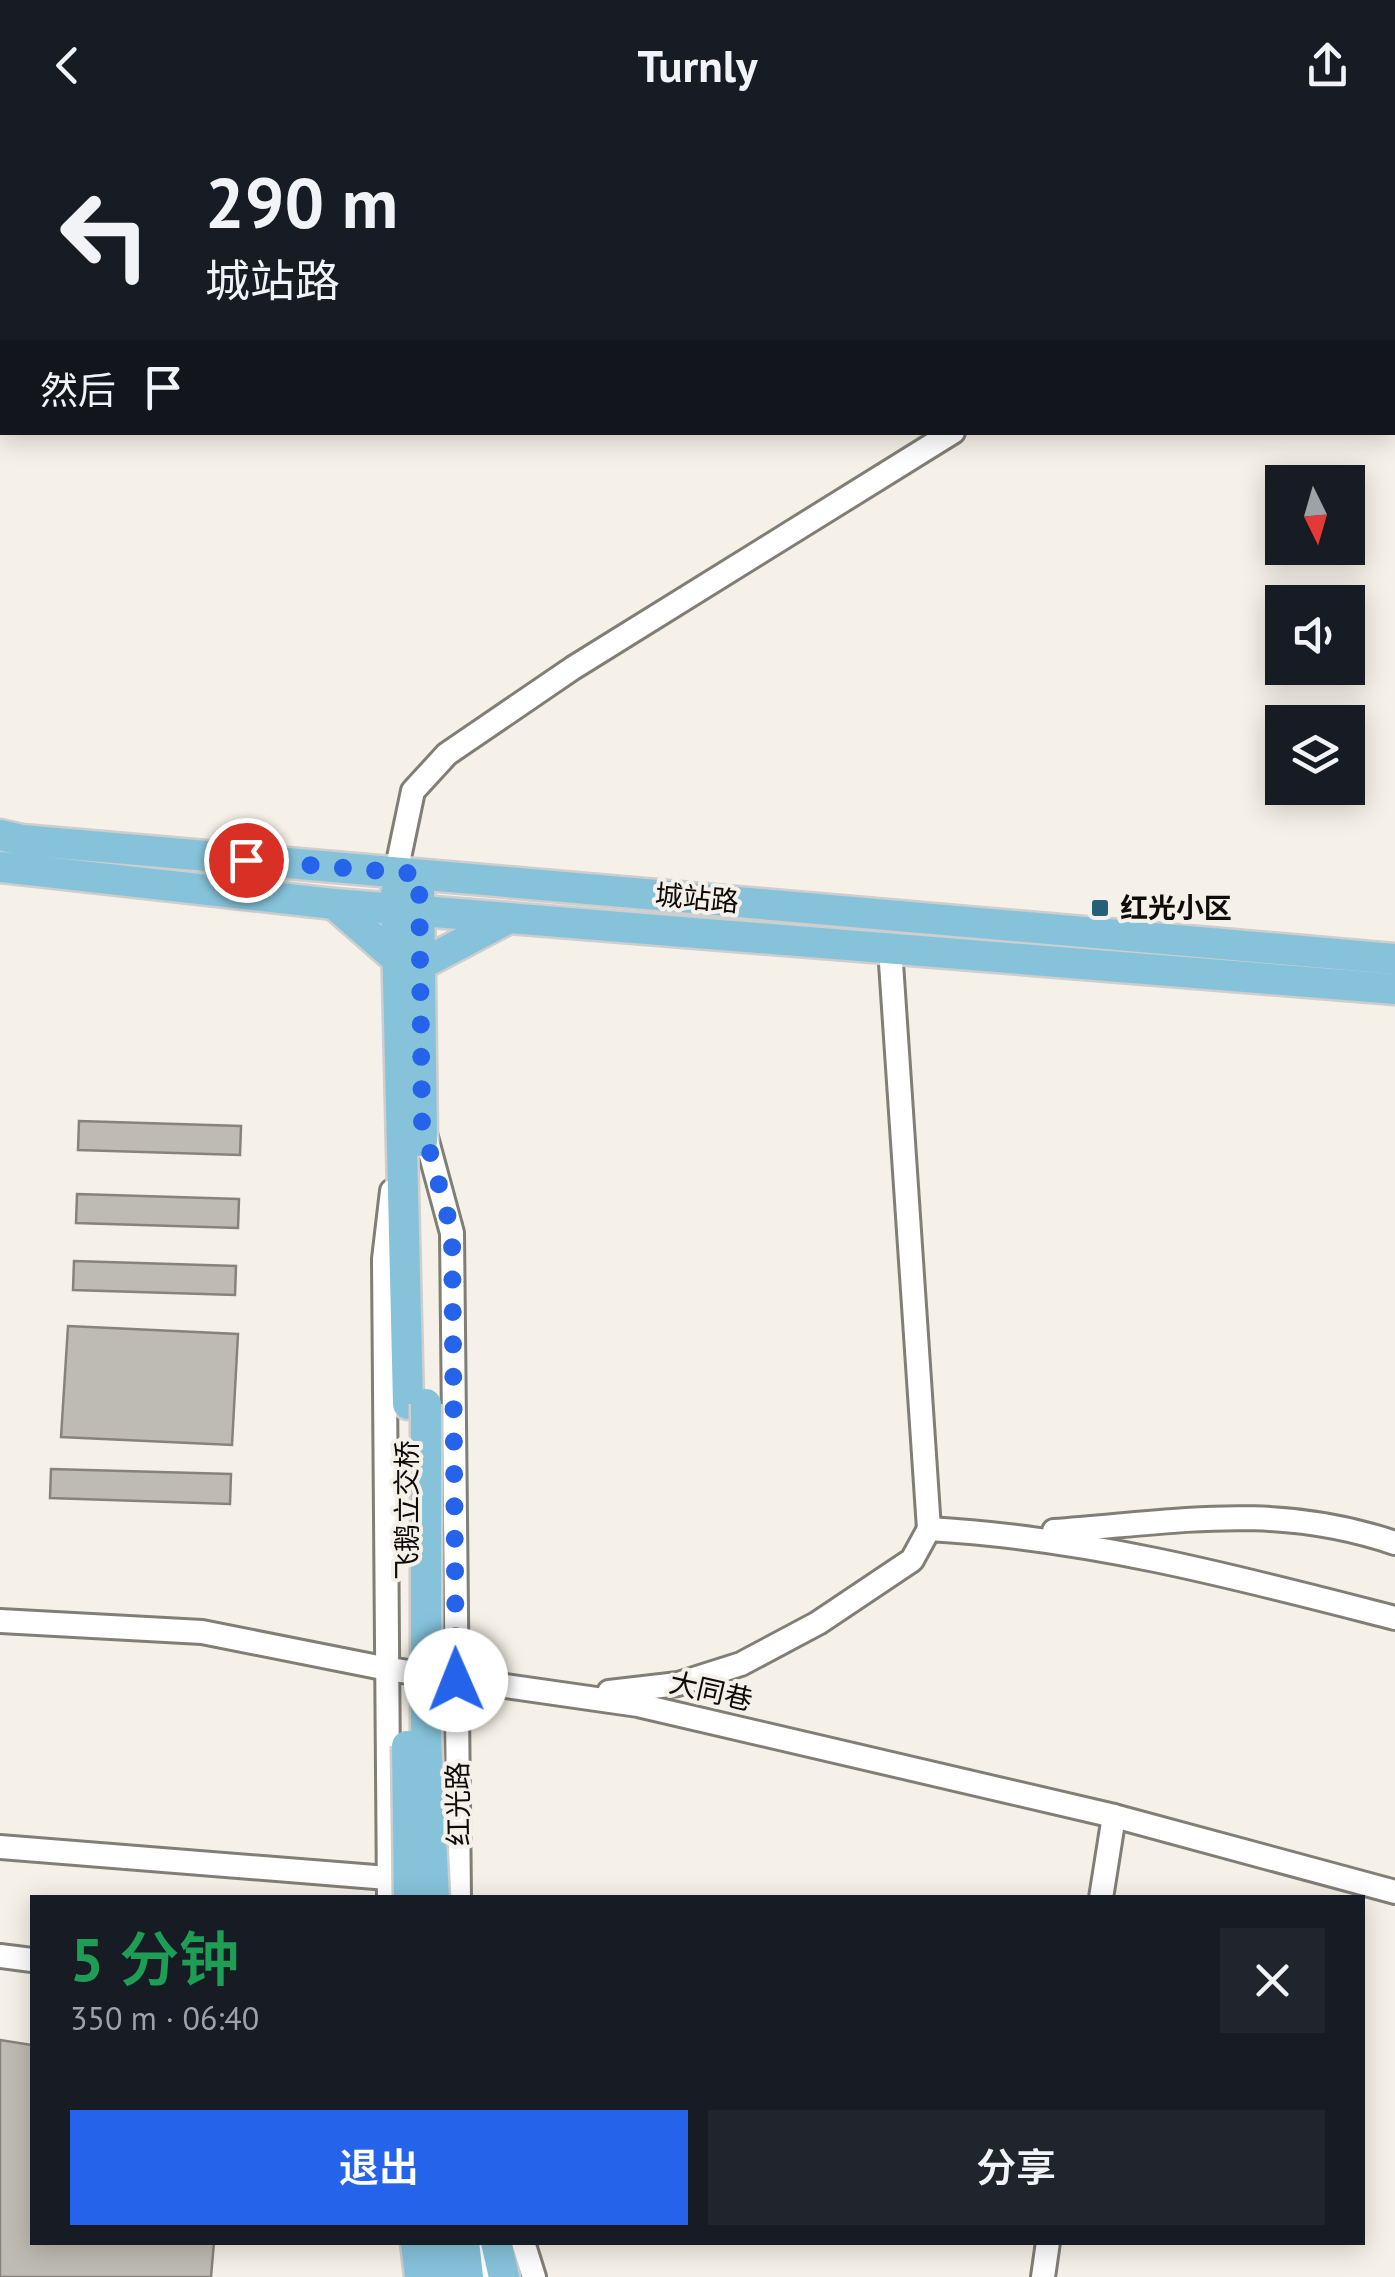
<!DOCTYPE html>
<html lang="zh">
<meta charset="utf-8">
<style>
:root{--surface:#171b24;--page:#20242c;--text:#f1f3f6;--muted:#9ea1a6;--accent:#2563eb}
body{margin:0;font-family:"PT Sans","Noto Sans SC",sans-serif;background:var(--page);color:var(--text);height:100vh;display:flex;flex-direction:column;font-size:38px;white-space:nowrap}
*{box-sizing:border-box;margin:0}
p{font-size:32px;color:var(--muted)}
.icon{flex:none;width:55px;height:55px;fill:none;stroke:currentColor;stroke-width:2;stroke-linecap:round;stroke-linejoin:round}
.map{position:relative;flex:1;overflow:hidden}
.details{position:absolute;left:30px;top:1765px;width:1335px;height:350px;display:flex;flex-direction:column;background:var(--surface);border-radius:0px;box-shadow:0 5px 25px #0003}
.details>*{flex:none}
.top-card{position:absolute;left:0px;top:0px;width:1395px;height:305px;box-shadow:0 5px 25px #0003;background:#171b24;color:var(--text);overflow:hidden}
.needle{width:65px;rotate:175deg}
.fabs{position:absolute;left:1265px;top:335px;display:grid;gap:20px}
.fabs a{display:grid;place-items:center;width:100px;height:100px;border-radius:0px;background:var(--surface);box-shadow:0 5px 25px #0003;font-size:50px}
.pin{position:absolute;display:grid;place-items:center;width:85px;height:85px;color:#fff;margin:-42px;border:5px solid #fff;border-radius:50%;box-shadow:0 2px 10px #0007}
.me{position:absolute;width:110px;margin:-55px;rotate:359deg;stroke-linejoin:round;filter:drop-shadow(0 0 8px #0008)}
.turn{display:flex;align-items:center;gap:35px;height:210px;padding:0 40px;font-size:45px}
.turn .icon{width:130px;height:130px;stroke-width:2.5}
.turn b{display:block;font-size:70px;line-height:85px}
.then{display:flex;align-items:center;height:95px;padding:0 40px;background:#0003;gap:20px;font-size:38px}
.round{display:grid;place-items:center;flex:none;width:105px;height:105px;border-radius:0px;background:var(--page)}
.overview{display:flex;align-items:center;justify-content:space-between;height:170px;padding:0 40px}
h1{font-size:60px;font-weight:600;line-height:75px;color:#1e9e55}
.primary-button{display:flex;gap:20px;margin-top:auto;padding:20px 40px}
.primary-button a{flex:1;height:115px;border-radius:0px;background:var(--accent);color:#fff;font-size:40px;font-weight:600;line-height:115px;text-align:center}
.primary-button a+a{background:var(--page);color:var(--text)}
header{display:flex;justify-content:space-between;align-items:center;height:130px;padding:0 40px;background:var(--surface);font-size:45px;font-weight:600}
.map>svg:first-child{display:block}
.building{fill:#bebbb2;stroke:#87837b;stroke-width:2.5}
.lines{fill:none;stroke-linecap:round;stroke-linejoin:round}
.minor-casing{stroke:#817e76;stroke-width:28}
.major-casing{stroke:#cfcece;stroke-width:35}
.minor{stroke:#fff;stroke-width:22}
.major{stroke:#86c3db;stroke-width:30}
.major-bridge-casing{stroke:#cfcece;stroke-width:35;stroke-linecap:butt}
.major-bridge{stroke:#86c3db;stroke-width:30}
.route{stroke:#2563eb;stroke-width:18;stroke-dasharray:0 32.4}
.poi-dot{fill:#256079;stroke:#f5f1e8;stroke-width:4}
.labels{text-anchor:middle;stroke-width:8;stroke-linejoin:round;paint-order:stroke}
.street-label{font-size:28px;fill:#0e0c0a;stroke:#f5f1e8}
.poi-label{font-size:28px;font-weight:bold;fill:#0e0c0a;stroke:#f5f1e8;text-anchor:start}
</style>
<header><svg class="icon" aria-label="back" viewBox="0 0 24 24"><path d="M15 5l-7 7 7 7"/></svg>Turnly<svg class="icon" aria-label="share" viewBox="0 0 24 24"><path d="M12 15V3M7 8l5-5 5 5M5 13v7h14v-7"/></svg></header>
<div class="map">
<svg width="1395" height="2147" viewBox="0 0 1395 2147">
<rect width="100%" height="100%" fill="#f5f1e8"/>
<g class="building">
<path d="M79,991L241,996L240,1025L78,1020Z"/>
<path d="M77,1064L239,1069L238,1098L76,1093Z"/>
<path d="M74,1131L236,1136L235,1165L73,1160Z"/>
<path d="M68,1196L238,1204L232,1315L61,1307Z"/>
<path d="M51,1339L231,1344L230,1374L50,1368Z"/>
<path d="M0,1910L32,1915V2112H214L211,2147H0Z"/>
</g>
<g class="lines">
<defs>
<g id="minor">
<path d="M1392,102L1395,101"/>
<path d="M396,742L413,661L447,624L573,538L953,302"/>
<path d="M890,818L929,1399"/>
<path d="M423,996L452,1103L459,1768"/>
<path d="M1054,1401C1177,1392 1274,1372 1395,1413"/>
<path d="M0,1491L202,1502L388,1539L638,1575L1114,1686L1395,1762"/>
<path d="M609,1562L678,1554L741,1534L818,1493L912,1430L929,1399C1090,1408 1240,1448 1395,1488"/>
<path d="M0,1717L400,1749"/>
<path d="M389,1768L384,1129L392,1061"/>
<path d="M1101,1768L1114,1686"/>
<path d="M0,1826L32,1830"/>
<path d="M483,2112L486,2147"/>
<path d="M523,2112L534,2147"/>
<path d="M1043,2147L1048,2112"/>
</g>
<g id="major">
<path d="M0,705L22,710L1395,829"/>
<path d="M0,737L334,774L1395,859"/>
<path d="M419,762L422,1011"/>
<path d="M396,763L408,1274"/>
<path d="M334,774L398,830"/>
<path d="M420,835L509,788"/>
<path d="M416,2112L420,2147"/>
<path d="M440,2112L445,2147"/>
<path d="M464,2112L468,2147"/>
<path d="M496,2112L504,2147"/>
</g>
</defs>
<use href="#minor" class="minor-casing"/>
<use href="#major" class="major-casing"/>
<use href="#minor" class="minor"/>
<use href="#major" class="major"/>
<defs>
<g id="major-bridge">
<path d="M426,1274V1609L434,1768"/>
<path d="M407,1616L409,1768"/>
</g>
</defs>
<use href="#major-bridge" class="major-bridge-casing"/>
<use href="#major-bridge" class="major-bridge"/>
</g>
<g class="lines">
<path class="route" d="M246,730L419,744L422,993L452,1102L456,1550"/>
</g>
<rect class="poi-dot" x="1090" y="768" width="20" height="20" rx="5"/>
<g class="labels">
<g class="street-label">
<text transform="translate(697 768) rotate(5)" y="10">城站路</text>
<text transform="translate(407 1380) rotate(-90)" y="10">飞鹅立交桥</text>
<text transform="translate(711 1561) rotate(13)" y="10">大同巷</text>
<text transform="translate(458 1674) rotate(-91)" y="10">红光路</text>
</g>
<g class="poi-label">
<text x="1120" y="788">红光小区</text>
</g>
</g>
</svg>
<div class="fabs">
<a><svg class="needle" viewBox="-14 -14 28 28"><path d="M0-13l5 13h-10z" fill="#e53935"/><path d="M0 13l5-13h-10z" fill="#9ea1a6"/></svg></a>
<a><svg class="icon" aria-label="sound" viewBox="0 0 24 24"><path d="M4 9h4l5-4v14l-5-4H4zM17 9q2 3 0 6"/></svg></a>
<a><svg class="icon" aria-label="layers" viewBox="0 0 24 24"><path d="M12 4l9 5-9 5-9-5zM3 14l9 5 9-5"/></svg></a>
</div>
<div class="pin" style="left:246px;top:730px;background:#d93025"><svg class="icon" aria-label="arrive" viewBox="0 0 24 24"><path d="M6 21V4h12l-3 4 3 4H6"/></svg></div>
<svg class="me" style="left:456px;top:1550px" viewBox="-20 -20 40 40"><circle r="19" fill="#fff"/><path d="M0-13L10 11 0 6-10 11z" fill="#2563eb"/></svg>
<div class="top-card">
<div class="turn"><svg class="icon" aria-label="left" viewBox="0 0 24 24"><path d="M17 20v-9H6M10 6l-5 5 5 5"/></svg><div><b>290 m</b>城站路</div></div>
<div class="then">然后<svg class="icon" aria-label="arrive" viewBox="0 0 24 24"><path d="M6 21V4h12l-3 4 3 4H6"/></svg></div>
</div>
<section class="details">
<div class="overview"><div><h1>5 分钟</h1><p>350 m · 06:40</p></div><a class="round"><svg class="icon" aria-label="close" viewBox="0 0 24 24"><path d="M6 6l12 12M18 6L6 18"/></svg></a></div>
<div class="primary-button"><a>退出</a><a>分享</a></div>
</section>
</div>
